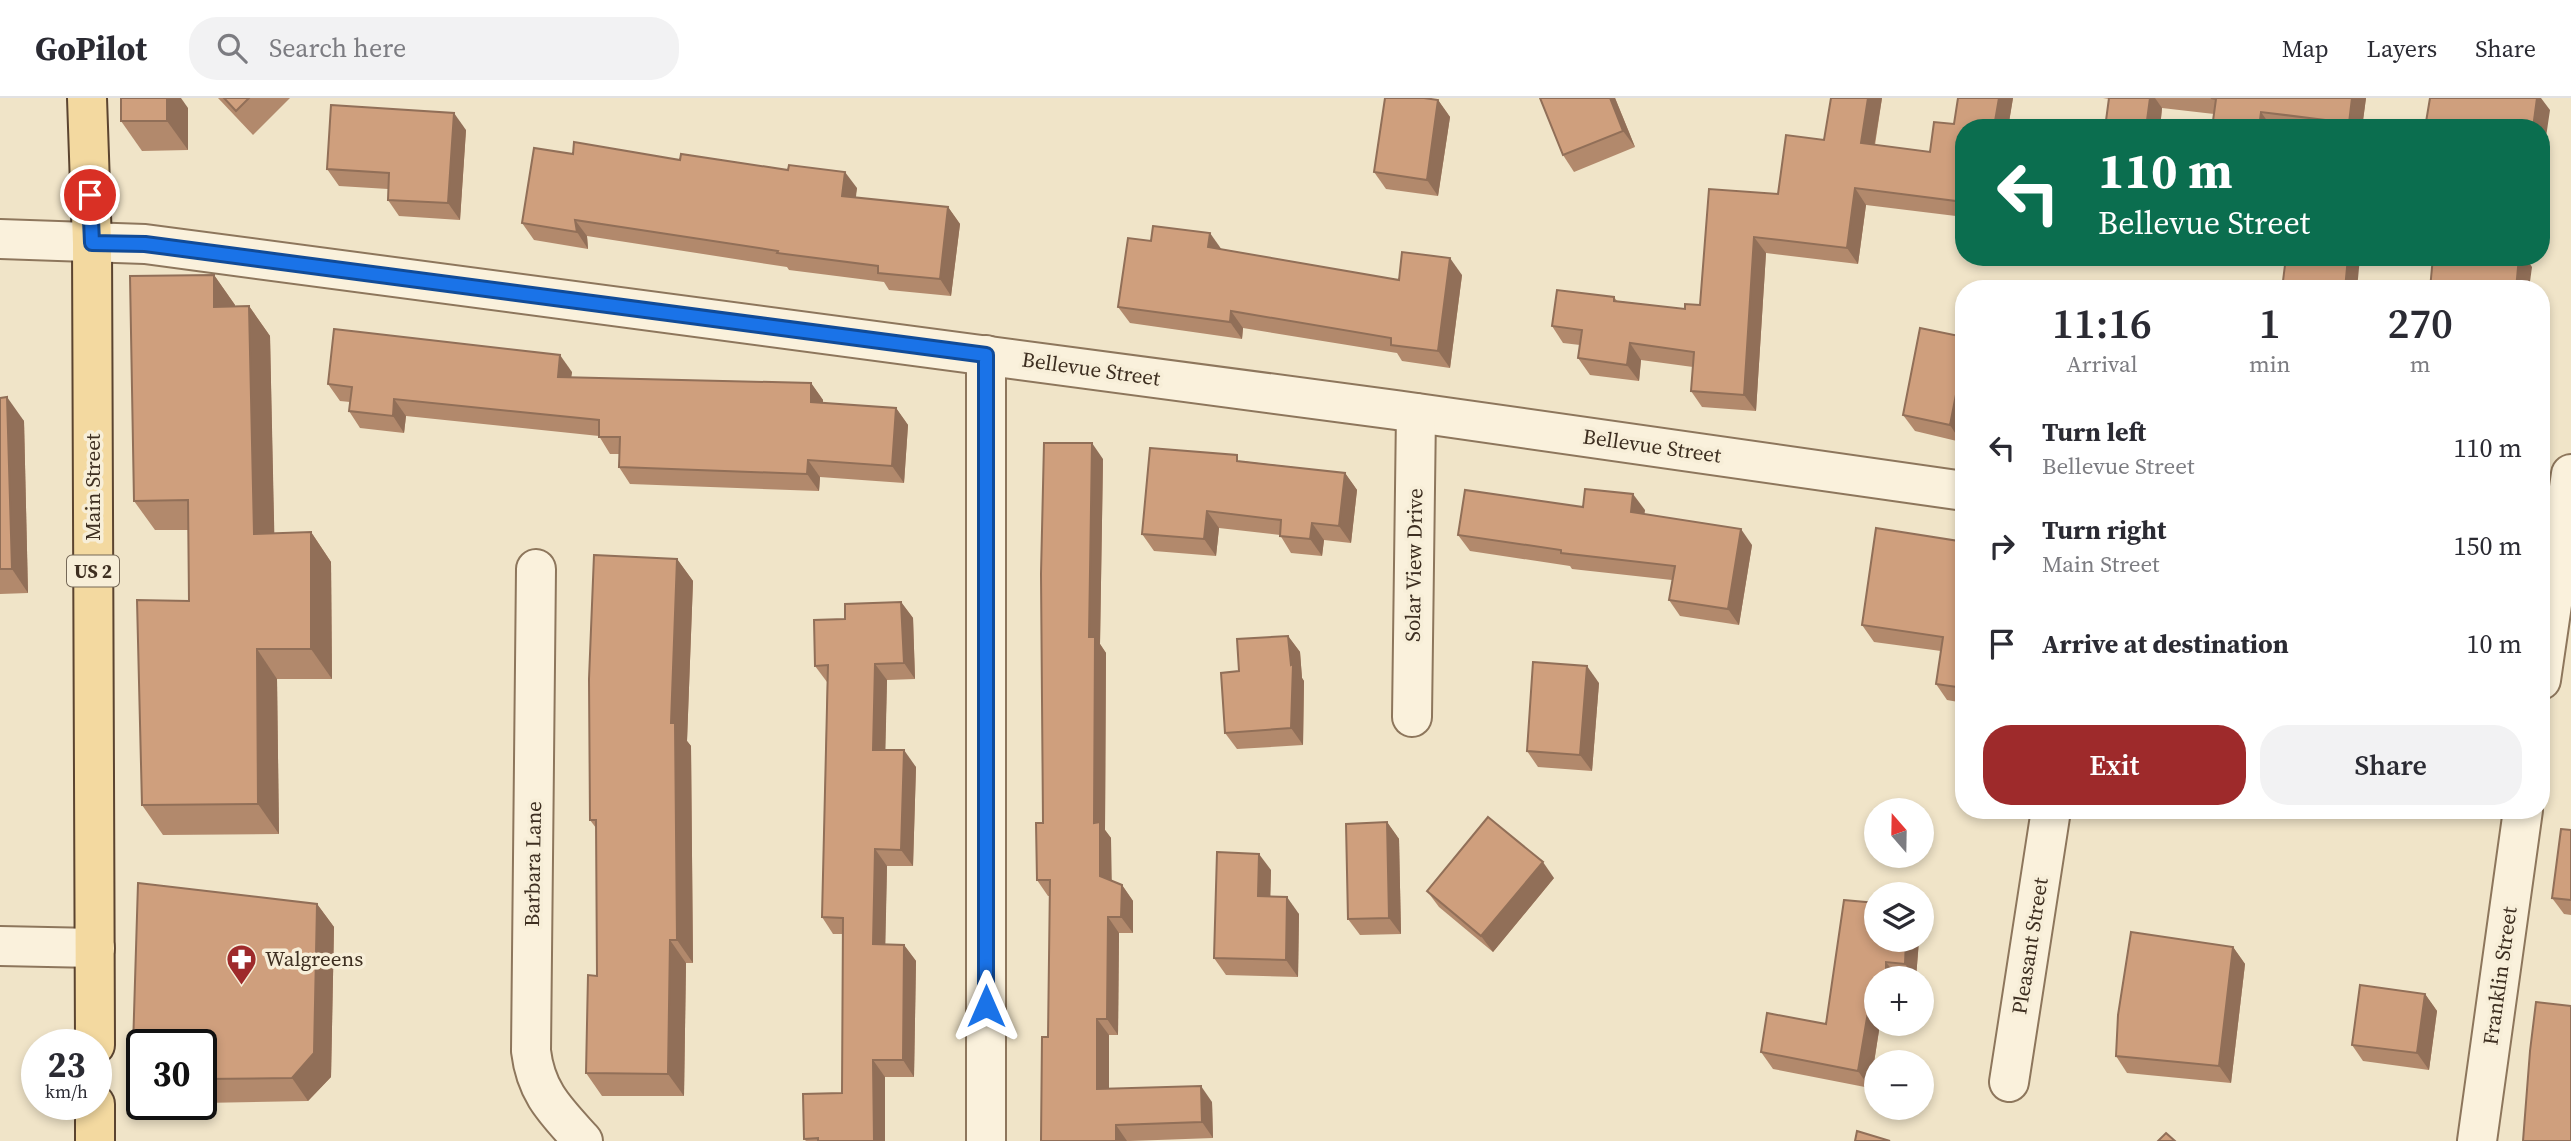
<!DOCTYPE html>
<meta charset="utf-8">
<style>
:root{--surface:#fff;--page:#f2f2f3;--text:#2b2b33;--muted:#7c7c81;--line:#e1e1e2;--accent:#9e2a2b}
body{margin:0;font-family:"Source Serif 4",serif;background:var(--page);color:var(--text);height:100vh;display:flex;flex-direction:column;font-size:26px;white-space:nowrap}
*{box-sizing:border-box;margin:0}
p{font-size:23px;color:var(--muted)}
.icon{flex:none;width:38px;height:38px;fill:none;stroke:currentColor;stroke-width:2;stroke-linecap:round;stroke-linejoin:round}
.map{position:relative;flex:1;overflow:hidden}
.panel{position:absolute;left:1955px;top:182px;width:595px;height:539px;display:flex;flex-direction:column;background:var(--surface);border-radius:28px;box-shadow:0 4px 10px #0003}
.panel>*{flex:none}
.hud{position:absolute;left:1955px;top:21px;width:595px;height:147px;border-radius:28px;box-shadow:0 4px 10px #0003;background:#0b6e4f;color:#fff;overflow:hidden}
.needle{width:46px;rotate:340deg}
.buttons{position:absolute;left:1864px;top:700px;display:grid;gap:14px}
.buttons a{display:grid;place-items:center;width:70px;height:70px;border-radius:50%;background:var(--surface);box-shadow:0 4px 10px #0003;font-size:35px}
.speed{position:absolute;left:21px;top:931px;display:flex;gap:14px;font-size:35px;font-weight:700;text-align:center}
.speed>*{display:grid;place-content:center;width:91px;height:91px;border-radius:50%;background:var(--surface);box-shadow:0 4px 10px #0003;line-height:1}
.speed small{font-size:18px;font-weight:400}
.speed .limit{border:4px solid #111;border-radius:10px;background:#fff;color:#111}
.pin{position:absolute;display:grid;place-items:center;width:60px;height:60px;color:#fff;margin:-30px;border:4px solid #fff;border-radius:50%;box-shadow:0 2px 7px #0007}
.me{position:absolute;width:77px;margin:-38px;rotate:0deg;stroke-linejoin:round;filter:drop-shadow(0 0 5px #0008)}
.turn{display:flex;align-items:center;gap:24px;height:147px;padding:0 28px;font-size:32px}
.turn .icon{width:91px;height:91px;stroke-width:2.5}
.turn b{display:block;font-size:49px;line-height:60px}
.eta{display:flex;justify-content:space-evenly;align-items:center;height:119px;text-align:center}
.eta b{font-size:42px;font-weight:600;line-height:49px}
.primary-button{display:flex;gap:14px;margin-top:auto;padding:14px 28px}
.primary-button a{flex:1;height:80px;border-radius:28px;background:var(--accent);color:#fff;font-size:28px;font-weight:600;line-height:80px;text-align:center}
.primary-button a+a{background:var(--page);color:var(--text)}
ul{padding:0;list-style:none}
li{display:flex;align-items:center;gap:21px;height:98px;padding:0 28px}
li div{flex:1}
li b{display:block;font-size:26px}
li em{font-style:normal}
header{display:flex;align-items:center;gap:42px;box-sizing:border-box;height:98px;padding:0 35px;background:var(--surface);border-bottom:2px solid var(--line)}
header strong{font-size:33px}
nav{display:flex;gap:38px;margin-inline-start:auto;font-size:24px}
.search{width:490px;height:63px;background:var(--page);display:flex;align-items:center;gap:18px;box-sizing:border-box;padding:0 24px;border-radius:28px;color:var(--muted);font-size:26px}
.map>svg:first-child{display:block}
.lines{fill:none;stroke-linecap:round;stroke-linejoin:round}
.minor-casing{stroke:#8d765c;stroke-width:42}
.major-casing{stroke:#5b4430;stroke-width:42}
.minor{stroke:#faf1dc;stroke-width:38}
.major{stroke:#f3d9a0;stroke-width:38}
.wall{fill:#b2896c}
.shaded-wall{fill:#916f58}
.building{fill:#cf9f7d;stroke:#916f58;stroke-width:2}
.route-casing{stroke:#114b97;stroke-width:18}
.route{stroke:#1a73e8;stroke-width:12}
.labels{text-anchor:middle;stroke-width:7;stroke-linejoin:round;paint-order:stroke}
.shield{fill:#f7eed8;stroke:#756857;stroke-width:2}
.shield-label{font-size:19px;font-weight:bold;fill:#3d2e20}
.street-label{font-size:21px;fill:#3d2e20;stroke:#f7eed8}
.poi-label{font-size:21px;fill:#3d2e20;stroke:#f7eed8;text-anchor:start}
</style>
<header>
<strong>GoPilot</strong>
<div class="search"><svg class="icon" aria-label="search" viewBox="0 0 24 24"><circle cx="10" cy="10" r="6"/><path d="M15 15l6 6"/></svg>Search here</div>
<nav><a>Map</a><a>Layers</a><a>Share</a></nav>
</header>
<div class="map">
<svg width="2571" height="1043" viewBox="0 0 2571 1043">
<rect width="100%" height="100%" fill="#f0e4c8"/>
<g class="lines">
<defs>
<g id="minor">
<path d="M0,141L145,146L1396,312L1964,393"/>
<path d="M986,257V1043"/>
<path d="M536,471L531,953C536,995 556,1013 583,1043"/>
<path d="M2541,582L2571,376"/>
<path d="M1412,619L1416,315"/>
<path d="M0,848L95,850"/>
<path d="M2009,984L2051,712"/>
<path d="M2477,1043L2523,712"/>
</g>
<g id="major">
<path d="M87,0L92,145L95,947"/>
<path d="M95,1006V1043"/>
</g>
</defs>
<use href="#minor" class="minor-casing"/>
<use href="#major" class="major-casing"/>
<use href="#minor" class="minor"/>
<use href="#major" class="major"/>
</g>
<g class="wall">
<path d="M218,0H290L253,37Z"/>
<path d="M1615,0L1635,49L1574,74L1563,57Z"/>
<path d="M1882,0L1875,47L1930,54L1954,26L1958,0H2013L2008,30H1964V119L1866,107L1858,166L1766,155L1756,313L1702,309L1691,293L1693,269L1641,262L1639,283L1590,277L1578,260L1580,247L1563,245L1552,228L1614,199L1617,203L1685,211L1700,207L1778,96Z"/>
<path d="M2103,0H2366L2362,30H2212L2214,16L2162,10L2160,30H2105L2109,1Z"/>
<path d="M1438,2L1450,19L1438,98L1386,91L1374,74Z"/>
<path d="M188,10V52L142,53L121,23Z"/>
<path d="M466,32L460,122L399,118L388,102V91L339,88L327,71Z"/>
<path d="M573,56L857,90L855,100L948,109L960,126L951,198L889,192L884,184L789,172L787,169L587,138L588,151L534,142L522,125Z"/>
<path d="M1221,151L1399,182L1462,177L1450,270L1402,263L1397,255L1243,230L1242,241L1130,225L1118,209Z"/>
<path d="M214,177L235,207V208H249L270,238L274,436L311,434L331,464L332,581H277L279,736L163,737L142,707L189,503L188,432H155L134,403Z"/>
<path d="M1964,239V333L1961,344L1915,333L1903,317Z"/>
<path d="M572,274L571,279L811,285L823,302V305L896,310L908,327L904,385L820,379L819,393L630,386L619,369V356H610L599,338L406,318L404,335L360,330L349,313L350,304L340,303L328,286Z"/>
<path d="M0,300L24,323L28,495L0,496Z"/>
<path d="M1103,361L1100,546L1106,555L1105,732L1111,740V782L1122,787L1133,803V835H1119L1118,937H1109V991L1212,1004L1213,1040L1130,1043H1041L1048,939L1050,798H1048L1037,782Z"/>
<path d="M1241,363L1345,375L1357,392L1351,445L1324,442L1322,458L1291,455L1280,437L1219,430L1216,458L1154,453L1142,436Z"/>
<path d="M1583,409L1645,412L1644,416L1752,447L1739,527L1680,518L1669,502L1672,482L1572,471L1570,468L1470,453L1458,437Z"/>
<path d="M1964,438V605L1947,602L1936,586L1941,553L1874,544L1862,527Z"/>
<path d="M677,461L693,483L687,643L691,648L693,865H686L684,998H602L586,975L597,878L596,730L590,722Z"/>
<path d="M901,504L913,520L915,581L887,582L885,652L916,669L913,768H887L885,846L904,847L916,863L914,979H885V1043H806L804,1041L842,995L843,836H833L822,819L827,584L815,568L845,521Z"/>
<path d="M1288,538L1300,554L1302,580L1304,583L1303,647L1237,651L1225,635L1239,573Z"/>
<path d="M1599,585L1592,673L1538,669L1527,653Z"/>
<path d="M1387,724L1399,741L1401,836L1360,837L1348,821Z"/>
<path d="M2571,732V817L2564,816L2552,800Z"/>
<path d="M1271,772L1270,798L1299,816L1298,879L1226,877L1214,860Z"/>
<path d="M1554,780L1493,854L1439,809L1427,793Z"/>
<path d="M138,785L317,806L334,829L331,979L308,1003L201,1005V947H142V996L132,982Z"/>
<path d="M1876,842H1919L1916,880H1876V926H1880L1870,990L1773,971L1761,954L1826,926Z"/>
<path d="M2233,849L2245,866L2231,985L2127,975L2116,958Z"/>
<path d="M2425,896L2437,913L2429,972L2363,963L2352,947Z"/>
</g>
<g class="shaded-wall">
<path d="M167,0H181L188,10V52L167,23Z"/>
<path d="M1610,0H1615L1635,49L1623,33Z"/>
<path d="M1868,0H1882L1872,61L1861,45Z"/>
<path d="M1999,0H2013L2008,30L1994,29Z"/>
<path d="M2150,0H2155L2162,10L2160,30H2146Z"/>
<path d="M2352,0H2366L2362,30H2352L2349,25Z"/>
<path d="M2537,0H2541L2550,12L2542,66L2541,30H2533Z"/>
<path d="M1438,2L1450,19L1438,98L1427,82Z"/>
<path d="M2261,14L2272,30H2259Z"/>
<path d="M454,15L466,32L460,122L448,105Z"/>
<path d="M845,74L857,90L854,115L842,98Z"/>
<path d="M1855,90L1866,107L1858,166L1847,150Z"/>
<path d="M948,109L960,126L951,198L940,181Z"/>
<path d="M575,122L587,138L588,151L577,134Z"/>
<path d="M1210,135L1222,152L1208,149Z"/>
<path d="M1754,139L1766,155L1756,313L1744,297Z"/>
<path d="M2348,159H2360L2357,191H2345Z"/>
<path d="M2519,159H2525L2532,169L2529,191H2516Z"/>
<path d="M1450,160L1462,177L1450,270L1438,253Z"/>
<path d="M214,177L235,207V238L214,209Z"/>
<path d="M249,208L270,238L275,466L254,436Z"/>
<path d="M1231,213L1243,230L1242,241L1230,224Z"/>
<path d="M1630,245L1641,262L1639,283L1627,267Z"/>
<path d="M1964,256V333L1961,344L1950,327Z"/>
<path d="M560,257L572,274L569,296L558,279Z"/>
<path d="M811,285L823,302L822,321L811,304Z"/>
<path d="M7,299L24,323L28,495L12,471Z"/>
<path d="M394,301L406,318L404,335L393,318Z"/>
<path d="M896,310L908,327L904,385L892,368Z"/>
<path d="M1092,345L1103,361L1100,546L1106,555L1105,732L1111,740L1112,794L1100,778L1094,725L1089,539Z"/>
<path d="M808,362L820,379L819,393L807,376Z"/>
<path d="M1345,375L1357,392L1351,445L1339,428Z"/>
<path d="M1633,396L1645,412L1642,430L1631,414Z"/>
<path d="M1207,413L1219,430L1216,458L1204,441Z"/>
<path d="M1312,425L1324,442L1322,458L1310,441Z"/>
<path d="M1741,431L1752,447L1739,527L1728,511Z"/>
<path d="M311,434L331,464L332,581L311,551Z"/>
<path d="M677,461L693,483L687,643L691,648L693,865L677,842L671,625Z"/>
<path d="M901,504L913,520L915,581L904,565Z"/>
<path d="M1288,538L1300,554L1302,580L1304,583L1303,647L1291,630V567Z"/>
<path d="M257,551L277,581L279,736L258,706Z"/>
<path d="M875,566L887,582L885,669L873,652Z"/>
<path d="M1587,568L1599,585L1592,673L1580,657Z"/>
<path d="M904,652L916,669L913,768L901,752Z"/>
<path d="M1387,724L1399,741L1401,836L1389,820Z"/>
<path d="M875,751L887,768L885,863L873,846Z"/>
<path d="M1259,756L1271,772L1270,815L1258,798Z"/>
<path d="M1543,764L1554,780L1493,854L1481,838Z"/>
<path d="M1122,787L1133,803V835L1121,819Z"/>
<path d="M1287,799L1299,816L1298,879L1286,862Z"/>
<path d="M317,806L334,829L331,979L308,1003L292,980Z"/>
<path d="M1108,819L1119,835L1118,937L1107,921Z"/>
<path d="M670,842L686,865L684,998L668,976Z"/>
<path d="M1906,842H1919L1916,880H1915L1905,866Z"/>
<path d="M904,847L916,863L914,979L903,962Z"/>
<path d="M2233,849L2245,866L2231,985L2219,968Z"/>
<path d="M1886,864L1898,880H1886Z"/>
<path d="M1871,896L1876,904V926H1880L1870,990L1858,973Z"/>
<path d="M2425,896L2437,913L2429,972L2417,955Z"/>
<path d="M1097,921L1109,937V1007L1097,991Z"/>
<path d="M873,962L885,979V1043H874Z"/>
<path d="M1201,988L1212,1004L1213,1040L1202,1024Z"/>
<path d="M1116,1027L1127,1043H1116Z"/>
</g>
<g class="building">
<rect x="121" y="0" width="46" height="23"/>
<path d="M224,0H249L236,13Z"/>
<path d="M1385,0H1424L1438,2L1427,82L1374,74Z"/>
<path d="M1540,0H1610L1623,33L1563,57Z"/>
<path d="M1831,0H1868L1861,45L1930,54L1934,24L1954,26L1958,0H1999L1994,29L1996,30H1964V104L1855,90L1847,150L1754,139L1744,297L1691,293L1694,254L1630,245L1627,267L1578,260L1582,232L1552,228L1557,192L1614,199V203L1685,211V206L1700,207L1709,91L1778,96L1786,37L1824,42Z"/>
<path d="M2109,0H2150L2146,30H2105Z"/>
<path d="M2211,0H2352L2349,25L2261,14L2259,30H2212L2216,1Z"/>
<path d="M2430,0H2537L2533,30H2425Z"/>
<path d="M331,7L454,15L448,105L388,102L389,75L327,71Z"/>
<path d="M574,44L680,62L681,56L788,72L789,67L845,74L842,98L948,109L940,181L878,175V168L777,155L778,153L575,122L577,134L522,125L534,50L573,56Z"/>
<path d="M1153,128L1210,135L1208,149L1399,182L1402,154L1450,160L1438,253L1391,247V240L1231,213L1230,224L1118,209L1128,140L1151,143Z"/>
<path d="M2286,159H2348L2345,191H2282Z"/>
<path d="M2433,159H2519L2516,191H2430Z"/>
<path d="M214,177V209L249,208L254,436L311,434V551H257L258,706L142,707L137,502L189,503L188,402L134,403L130,178Z"/>
<path d="M1920,230L1964,239V256L1950,327L1903,317Z"/>
<path d="M334,231L560,257L558,279L811,285V304L896,310L892,368L808,362L807,376L619,369L620,339H599V322L394,301L393,318L349,313L352,289L328,286Z"/>
<path d="M7,299L12,471H0V300Z"/>
<path d="M1044,345H1092L1089,539H1095L1094,725L1100,724V778L1122,787L1121,819H1108L1107,921H1097V991L1201,988L1202,1024L1116,1027V1043H1041L1042,939H1048L1050,782H1037L1036,725H1043L1041,476Z"/>
<path d="M1150,350L1237,357V363L1345,375L1339,428L1312,425L1310,441L1280,438L1281,422L1207,413L1204,441L1142,436Z"/>
<path d="M1585,391L1633,396L1631,414L1741,431L1728,511L1669,502L1675,468L1561,455V452L1458,437L1465,392L1583,409Z"/>
<path d="M1876,430L1959,443L1960,437L1964,438V590L1936,586L1943,539L1862,527Z"/>
<path d="M594,457L677,461L671,625H675L677,842H670L668,976L586,975L588,877L597,878L596,722H590L589,581Z"/>
<path d="M901,504L904,565L875,566L873,652H904L901,752L875,751L873,846L904,847L903,962H873L874,1043H818V1040L804,1041L803,996L842,995L843,820L822,819L828,567L815,568L814,522L845,521V506Z"/>
<path d="M1288,538L1291,567L1293,566L1291,630L1225,635L1221,575L1239,573L1237,541Z"/>
<path d="M1533,564L1587,568L1580,657L1527,653Z"/>
<path d="M1488,719L1543,764L1481,838L1427,793Z"/>
<path d="M1387,724L1389,820L1348,821L1346,726Z"/>
<path d="M2561,731L2571,732V802L2552,800Z"/>
<path d="M1217,754L1259,756L1258,798L1287,799L1286,862L1214,860Z"/>
<path d="M138,785L317,806L314,955L292,980L201,981V947H142V982H132Z"/>
<path d="M1844,802L1876,805V842H1906L1905,866L1886,864V880H1876V897L1871,896L1858,973L1761,954L1767,915L1826,926Z"/>
<path d="M2131,834L2233,849L2219,968L2116,958L2118,917Z"/>
<path d="M2360,887L2425,896L2417,955L2352,947Z"/>
<path d="M2536,904L2571,908V1043H2523L2530,953Z"/>
<path d="M1857,1033L1890,1043H1855Z"/>
<path d="M2166,1035L2175,1043H2158Z"/>
</g>
<g class="lines">
<defs>
<path id="route" d="M90,97L92,145L145,146L986,257V908"/>
</defs>
<use href="#route" class="route-casing"/>
<use href="#route" class="route"/>
</g>
<defs>
<symbol id="pharmacy-pin" viewBox="-11 -11 22 30"><path d="M0 17L-7.5 6A9.5 9.5 0 1 1 7.5 6Z" fill="#9e2a2b" stroke="#f7eed8"/><path d="M-2-6h4v4h4v4h-4v4h-4v-4h-4v-4h4Z" fill="#fff"/></symbol>
</defs>
<g fill-rule="evenodd">
<use href="#pharmacy-pin" x="224" y="844" width="35" height="47"/>
</g>
<g class="labels">
<rect class="shield" x="67" y="457.5" width="52" height="31" rx="5"/>
<g class="shield-label">
<text x="93" y="480">US 2</text>
</g>
<g class="street-label">
<text transform="translate(1091 271) rotate(8)" y="7">Bellevue Street</text>
<text transform="translate(1652 348) rotate(8)" y="7">Bellevue Street</text>
<text transform="translate(93 389) rotate(-90)" y="7">Main Street</text>
<text transform="translate(1414 467) rotate(-89)" y="7">Solar View Drive</text>
<text transform="translate(533 766) rotate(-89)" y="7">Barbara Lane</text>
<text transform="translate(2030 848) rotate(-81)" y="7">Pleasant Street</text>
<text transform="translate(2500 878) rotate(-82)" y="7">Franklin Street</text>
</g>
<g class="poi-label">
<text x="265" y="868">Walgreens</text>
</g>
</g>
</svg>
<div class="buttons">
<a><svg class="needle" viewBox="-14 -14 28 28"><path d="M0-13l5 13h-10z" fill="#e53935"/><path d="M0 13l5-13h-10z" fill="#7c7c81"/></svg></a>
<a><svg class="icon" aria-label="layers" viewBox="0 0 24 24"><path d="M12 4l9 5-9 5-9-5zM3 14l9 5 9-5"/></svg></a>
<a>+</a>
<a>−</a>
</div>
<div class="speed"><div>23<small>km/h</small></div><div class="limit">30</div></div>
<div class="pin" style="left:90px;top:97px;background:#d93025"><svg class="icon" aria-label="arrive" viewBox="0 0 24 24"><path d="M6 21V4h12l-3 4 3 4H6"/></svg></div>
<svg class="me" style="left:986px;top:908px" viewBox="-20 -20 40 40"><path d="M0-17L14 15 0 8-14 15z" fill="#1a73e8" stroke="#fff" stroke-width="4"/></svg>
<div class="hud">
<div class="turn"><svg class="icon" aria-label="left" viewBox="0 0 24 24"><path d="M17 20v-9H6M10 6l-5 5 5 5"/></svg><div><b>110 m</b>Bellevue Street</div></div>
</div>
<section class="panel">
<div class="eta">
<div><b>11:16</b><p>Arrival</p></div>
<div><b>1</b><p>min</p></div>
<div><b>270</b><p>m</p></div>
</div>
<ul>
<li><svg class="icon" aria-label="left" viewBox="0 0 24 24"><path d="M17 20v-9H6M10 6l-5 5 5 5"/></svg><div><b>Turn left</b><p>Bellevue Street</p></div><em>110 m</em></li>
<li><svg class="icon" aria-label="right" viewBox="0 0 24 24"><path d="M7 20v-9h11M14 6l5 5-5 5"/></svg><div><b>Turn right</b><p>Main Street</p></div><em>150 m</em></li>
<li><svg class="icon" aria-label="arrive" viewBox="0 0 24 24"><path d="M6 21V4h12l-3 4 3 4H6"/></svg><div><b>Arrive at destination</b></div><em>10 m</em></li>
</ul>
<div class="primary-button"><a>Exit</a><a>Share</a></div>
</section>
</div>
